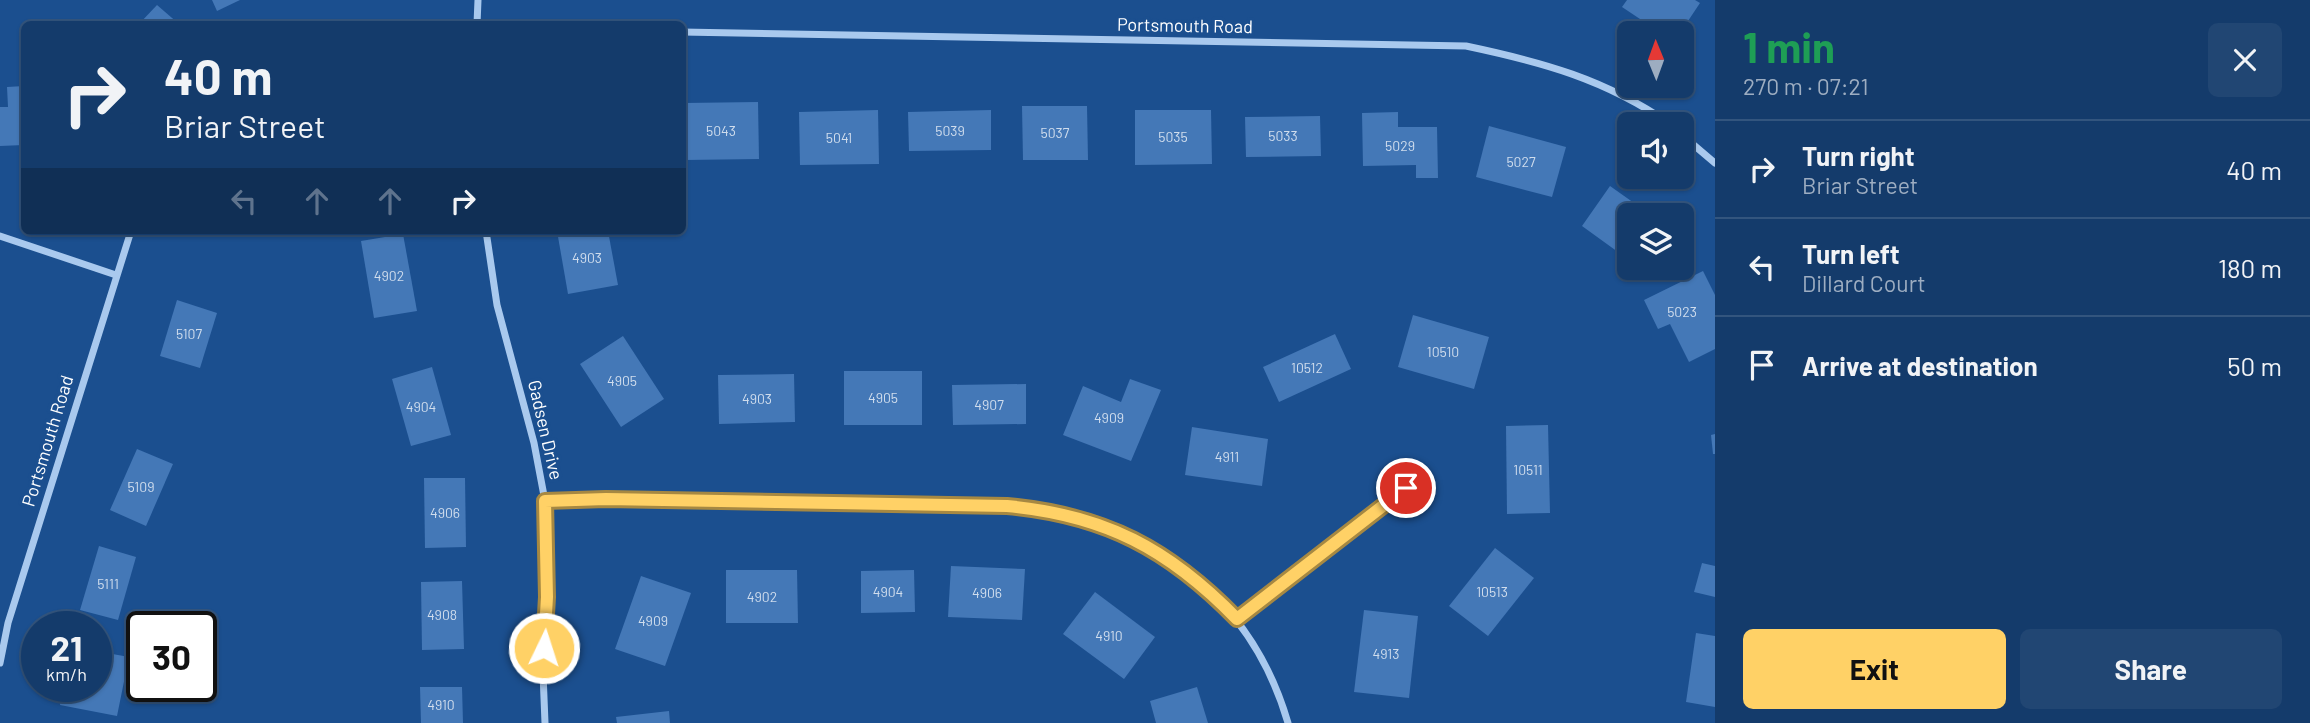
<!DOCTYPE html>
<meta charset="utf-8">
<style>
:root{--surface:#143b6b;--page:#214673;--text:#f1f3f6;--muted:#9dadc1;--line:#33557e;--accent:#ffd166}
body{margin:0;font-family:Barlow,sans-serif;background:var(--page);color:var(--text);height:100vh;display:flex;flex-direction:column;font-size:26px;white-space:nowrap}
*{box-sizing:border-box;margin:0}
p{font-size:23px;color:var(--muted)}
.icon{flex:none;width:38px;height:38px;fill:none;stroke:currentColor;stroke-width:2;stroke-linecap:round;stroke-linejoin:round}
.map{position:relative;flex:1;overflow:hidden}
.side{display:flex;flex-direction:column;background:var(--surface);width:595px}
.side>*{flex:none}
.guide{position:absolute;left:21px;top:21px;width:665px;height:214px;border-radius:10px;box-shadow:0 2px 5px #0004,0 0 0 2px var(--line);background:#143b6b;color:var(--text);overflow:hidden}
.needle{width:46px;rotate:359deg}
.buttons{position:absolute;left:1617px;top:21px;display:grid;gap:14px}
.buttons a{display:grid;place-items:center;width:77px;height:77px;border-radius:10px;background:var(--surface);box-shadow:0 2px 5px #0004,0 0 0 2px var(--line);font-size:35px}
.speed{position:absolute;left:21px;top:611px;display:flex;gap:14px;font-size:35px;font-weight:700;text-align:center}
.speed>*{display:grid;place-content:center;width:91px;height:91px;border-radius:50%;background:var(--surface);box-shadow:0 2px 5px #0004,0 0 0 2px var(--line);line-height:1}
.speed small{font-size:18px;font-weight:400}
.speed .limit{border:4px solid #111;border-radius:10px;background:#fff;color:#111}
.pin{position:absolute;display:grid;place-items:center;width:60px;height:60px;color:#fff;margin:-30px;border:4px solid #fff;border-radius:50%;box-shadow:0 2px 7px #0007}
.me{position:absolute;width:77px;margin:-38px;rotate:4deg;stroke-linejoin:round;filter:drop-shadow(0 0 5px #0008)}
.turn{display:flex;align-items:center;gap:24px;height:147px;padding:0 28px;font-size:32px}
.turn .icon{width:91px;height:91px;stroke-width:2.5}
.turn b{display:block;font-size:49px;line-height:60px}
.lanes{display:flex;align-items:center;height:66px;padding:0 28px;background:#0003;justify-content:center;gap:35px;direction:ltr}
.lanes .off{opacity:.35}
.round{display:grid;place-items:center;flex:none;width:74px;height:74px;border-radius:10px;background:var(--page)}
.overview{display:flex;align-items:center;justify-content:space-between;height:119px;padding:0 28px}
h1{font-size:42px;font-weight:700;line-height:52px;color:#1e9e55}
.primary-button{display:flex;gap:14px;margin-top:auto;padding:14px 28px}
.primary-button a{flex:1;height:80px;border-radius:10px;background:var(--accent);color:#111;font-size:28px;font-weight:700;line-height:80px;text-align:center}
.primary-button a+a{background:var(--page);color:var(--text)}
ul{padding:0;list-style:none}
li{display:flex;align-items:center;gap:21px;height:98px;padding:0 28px;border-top:2px solid var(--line)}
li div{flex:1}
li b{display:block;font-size:26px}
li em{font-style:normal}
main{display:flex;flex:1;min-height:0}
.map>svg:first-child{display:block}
.building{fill:#4478b7}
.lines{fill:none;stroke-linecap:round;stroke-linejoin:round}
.street{stroke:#a9c9ee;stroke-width:7}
.route-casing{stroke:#a68842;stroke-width:18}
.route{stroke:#ffd166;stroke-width:12}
.labels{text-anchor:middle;stroke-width:7;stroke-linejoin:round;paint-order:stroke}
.number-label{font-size:14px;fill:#d0dded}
.street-label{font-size:18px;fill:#fff;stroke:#1b4f8f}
</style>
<main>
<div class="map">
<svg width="1715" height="723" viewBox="0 0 1715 723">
<rect width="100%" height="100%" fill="#1b4f8f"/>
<g class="building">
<path d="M212,0H240L217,11Z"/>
<path d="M1627,0H1695L1700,3L1680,33H1661L1622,7Z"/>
<path d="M157,5L179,24H139Z"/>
<path d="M24,86V145L0,146V107H8L7,87Z"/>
<path d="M758,102L759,159L685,160L684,103Z"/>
<path d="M1022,106H1087L1088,160H1023Z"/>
<path d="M878,110L879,164L800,165L799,112Z"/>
<path d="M991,110V150L909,151L908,112Z"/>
<path d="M1135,110H1211L1212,164L1135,165Z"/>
<path d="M1398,112V127H1437L1438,178H1416V165L1363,166L1362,113Z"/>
<path d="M1320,116L1321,156L1246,157L1245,117Z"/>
<path d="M1489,126L1566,147L1552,197L1476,177Z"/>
<path d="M1610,186L1651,215H1629V260L1582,226Z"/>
<path d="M557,231H608L618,285L568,294Z"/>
<path d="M403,234L417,311L374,318L361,241Z"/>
<path d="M1703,271L1715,295V349L1689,362L1670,324L1658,329L1644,300Z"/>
<path d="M177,300L217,313L200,368L160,356Z"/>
<path d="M1413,315L1489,337L1474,389L1398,367Z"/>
<path d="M1335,334L1351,369L1279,402L1263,367Z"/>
<path d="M623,336L664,399L621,427L580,364Z"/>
<path d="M432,367L451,435L411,446L392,379Z"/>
<rect x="844" y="371" width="78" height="54"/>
<path d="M794,374L795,422L719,424L718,375Z"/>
<path d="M1130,379L1161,390L1131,461L1063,435L1083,386L1121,402Z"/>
<path d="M1026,384V424L953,425L952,385Z"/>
<path d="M1548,425L1550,513L1507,514L1506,426Z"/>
<path d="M1192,427L1268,439L1262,486L1185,475Z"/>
<path d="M1715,434V454H1713L1711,435Z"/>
<path d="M137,449L173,464L146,526L110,510Z"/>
<path d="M424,478H465L466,547L425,548Z"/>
<path d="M99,546L136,557L118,620L80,610Z"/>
<path d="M1495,548L1534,578L1488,636L1449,606Z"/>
<path d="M1702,563L1715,566V597L1694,592Z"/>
<path d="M951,566L1025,569L1022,620L948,617Z"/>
<path d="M726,570H797L798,623H726Z"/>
<path d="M914,570L915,612L861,613V571Z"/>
<path d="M641,576L691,593L665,666L615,649Z"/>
<path d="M462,581L464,649L422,650L421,582Z"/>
<path d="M1095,592L1155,637L1124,679L1063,634Z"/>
<path d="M1364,610L1418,616L1409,698L1354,692Z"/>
<path d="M1696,633L1715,636V707L1686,702Z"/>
<path d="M96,651L129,657L117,716L60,705L64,686H96Z"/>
<path d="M420,687H462L463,723H421Z"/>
<path d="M1197,687L1208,723H1156L1150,701Z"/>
<path d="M669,711L670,723H617L616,717Z"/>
</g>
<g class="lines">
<g class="street">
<path d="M477,24L478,0"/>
<path d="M682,32L1466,46C1542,62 1605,79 1670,124"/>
<path d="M1682,135L1715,163"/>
<path d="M486,231L497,305L534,443L545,501L547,597L543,673L545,723"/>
<path d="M0,236L116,275"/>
<path d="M545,501L606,499L1007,505C1142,519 1249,589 1288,723"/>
<path d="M1237,619L1406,488"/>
<path d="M0,663L8,623L131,231"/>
</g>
</g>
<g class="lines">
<defs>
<path id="route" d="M544,648L547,597L545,501L606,499L1007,506C1105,515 1169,549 1237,619L1406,488"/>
</defs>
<use href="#route" class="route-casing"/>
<use href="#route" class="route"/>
</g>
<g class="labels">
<g class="number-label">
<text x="721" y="136">5043</text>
<text x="950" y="136">5039</text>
<text x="1055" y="138">5037</text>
<text x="1283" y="141">5033</text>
<text x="1173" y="142">5035</text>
<text x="839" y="143">5041</text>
<text x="1400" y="151">5029</text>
<text x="1521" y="167">5027</text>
<text x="587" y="263">4903</text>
<text x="389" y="281">4902</text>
<text x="1682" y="317">5023</text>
<text x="189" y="339">5107</text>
<text x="1443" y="357">10510</text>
<text x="1307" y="373">10512</text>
<text x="622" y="386">4905</text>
<text x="883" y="403">4905</text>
<text x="757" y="404">4903</text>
<text x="989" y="410">4907</text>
<text x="421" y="412">4904</text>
<text x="1109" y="423">4909</text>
<text x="1227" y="462">4911</text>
<text x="1528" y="475">10511</text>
<text x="141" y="492">5109</text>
<text x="445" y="518">4906</text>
<text x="108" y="589">5111</text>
<text x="888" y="597">4904</text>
<text x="1492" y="597">10513</text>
<text x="987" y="598">4906</text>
<text x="762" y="602">4902</text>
<text x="442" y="620">4908</text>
<text x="653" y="626">4909</text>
<text x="1109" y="641">4910</text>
<text x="1386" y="659">4913</text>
<text x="441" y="710">4910</text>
</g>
<g class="street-label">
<text transform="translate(1185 26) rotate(1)" y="6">Portsmouth Road</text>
<text transform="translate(545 430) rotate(77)" y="6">Gadsen Drive</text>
<text transform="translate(48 441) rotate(-73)" y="6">Portsmouth Road</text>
</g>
</g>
</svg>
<div class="buttons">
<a><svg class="needle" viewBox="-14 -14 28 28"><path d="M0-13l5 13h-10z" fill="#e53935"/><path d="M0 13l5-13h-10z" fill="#9dadc1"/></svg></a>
<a><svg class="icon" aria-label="sound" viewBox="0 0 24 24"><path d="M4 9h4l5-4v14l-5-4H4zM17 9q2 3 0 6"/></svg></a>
<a><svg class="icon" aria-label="layers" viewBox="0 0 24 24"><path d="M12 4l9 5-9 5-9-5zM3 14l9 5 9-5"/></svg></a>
</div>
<div class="speed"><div>21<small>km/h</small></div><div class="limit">30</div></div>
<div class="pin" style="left:1406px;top:488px;background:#d93025"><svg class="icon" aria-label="arrive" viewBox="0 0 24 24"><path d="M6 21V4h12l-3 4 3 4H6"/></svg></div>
<svg class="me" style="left:544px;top:648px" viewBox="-20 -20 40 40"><circle r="17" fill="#ffd166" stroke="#fff" stroke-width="3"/><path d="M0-11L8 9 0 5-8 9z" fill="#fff"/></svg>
<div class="guide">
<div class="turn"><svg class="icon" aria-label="right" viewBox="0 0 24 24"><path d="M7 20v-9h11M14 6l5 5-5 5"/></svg><div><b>40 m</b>Briar Street</div></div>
<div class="lanes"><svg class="icon off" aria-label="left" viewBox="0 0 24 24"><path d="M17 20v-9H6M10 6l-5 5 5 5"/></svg><svg class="icon off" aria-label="ahead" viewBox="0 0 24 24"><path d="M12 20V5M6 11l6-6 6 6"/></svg><svg class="icon off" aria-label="ahead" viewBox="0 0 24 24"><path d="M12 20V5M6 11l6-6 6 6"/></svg><svg class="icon" aria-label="right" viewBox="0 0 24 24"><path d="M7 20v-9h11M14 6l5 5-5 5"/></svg></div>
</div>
</div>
<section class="side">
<div class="overview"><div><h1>1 min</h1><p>270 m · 07:21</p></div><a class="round"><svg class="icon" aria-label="close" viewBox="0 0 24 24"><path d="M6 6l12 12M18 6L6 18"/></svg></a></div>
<ul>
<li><svg class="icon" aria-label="right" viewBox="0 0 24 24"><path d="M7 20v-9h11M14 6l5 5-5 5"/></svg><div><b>Turn right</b><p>Briar Street</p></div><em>40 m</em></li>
<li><svg class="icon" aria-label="left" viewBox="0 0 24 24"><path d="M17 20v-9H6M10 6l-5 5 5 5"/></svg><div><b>Turn left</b><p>Dillard Court</p></div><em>180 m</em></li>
<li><svg class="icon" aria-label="arrive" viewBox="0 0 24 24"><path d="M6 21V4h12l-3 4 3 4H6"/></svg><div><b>Arrive at destination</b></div><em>50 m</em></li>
</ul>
<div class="primary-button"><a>Exit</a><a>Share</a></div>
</section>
</main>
